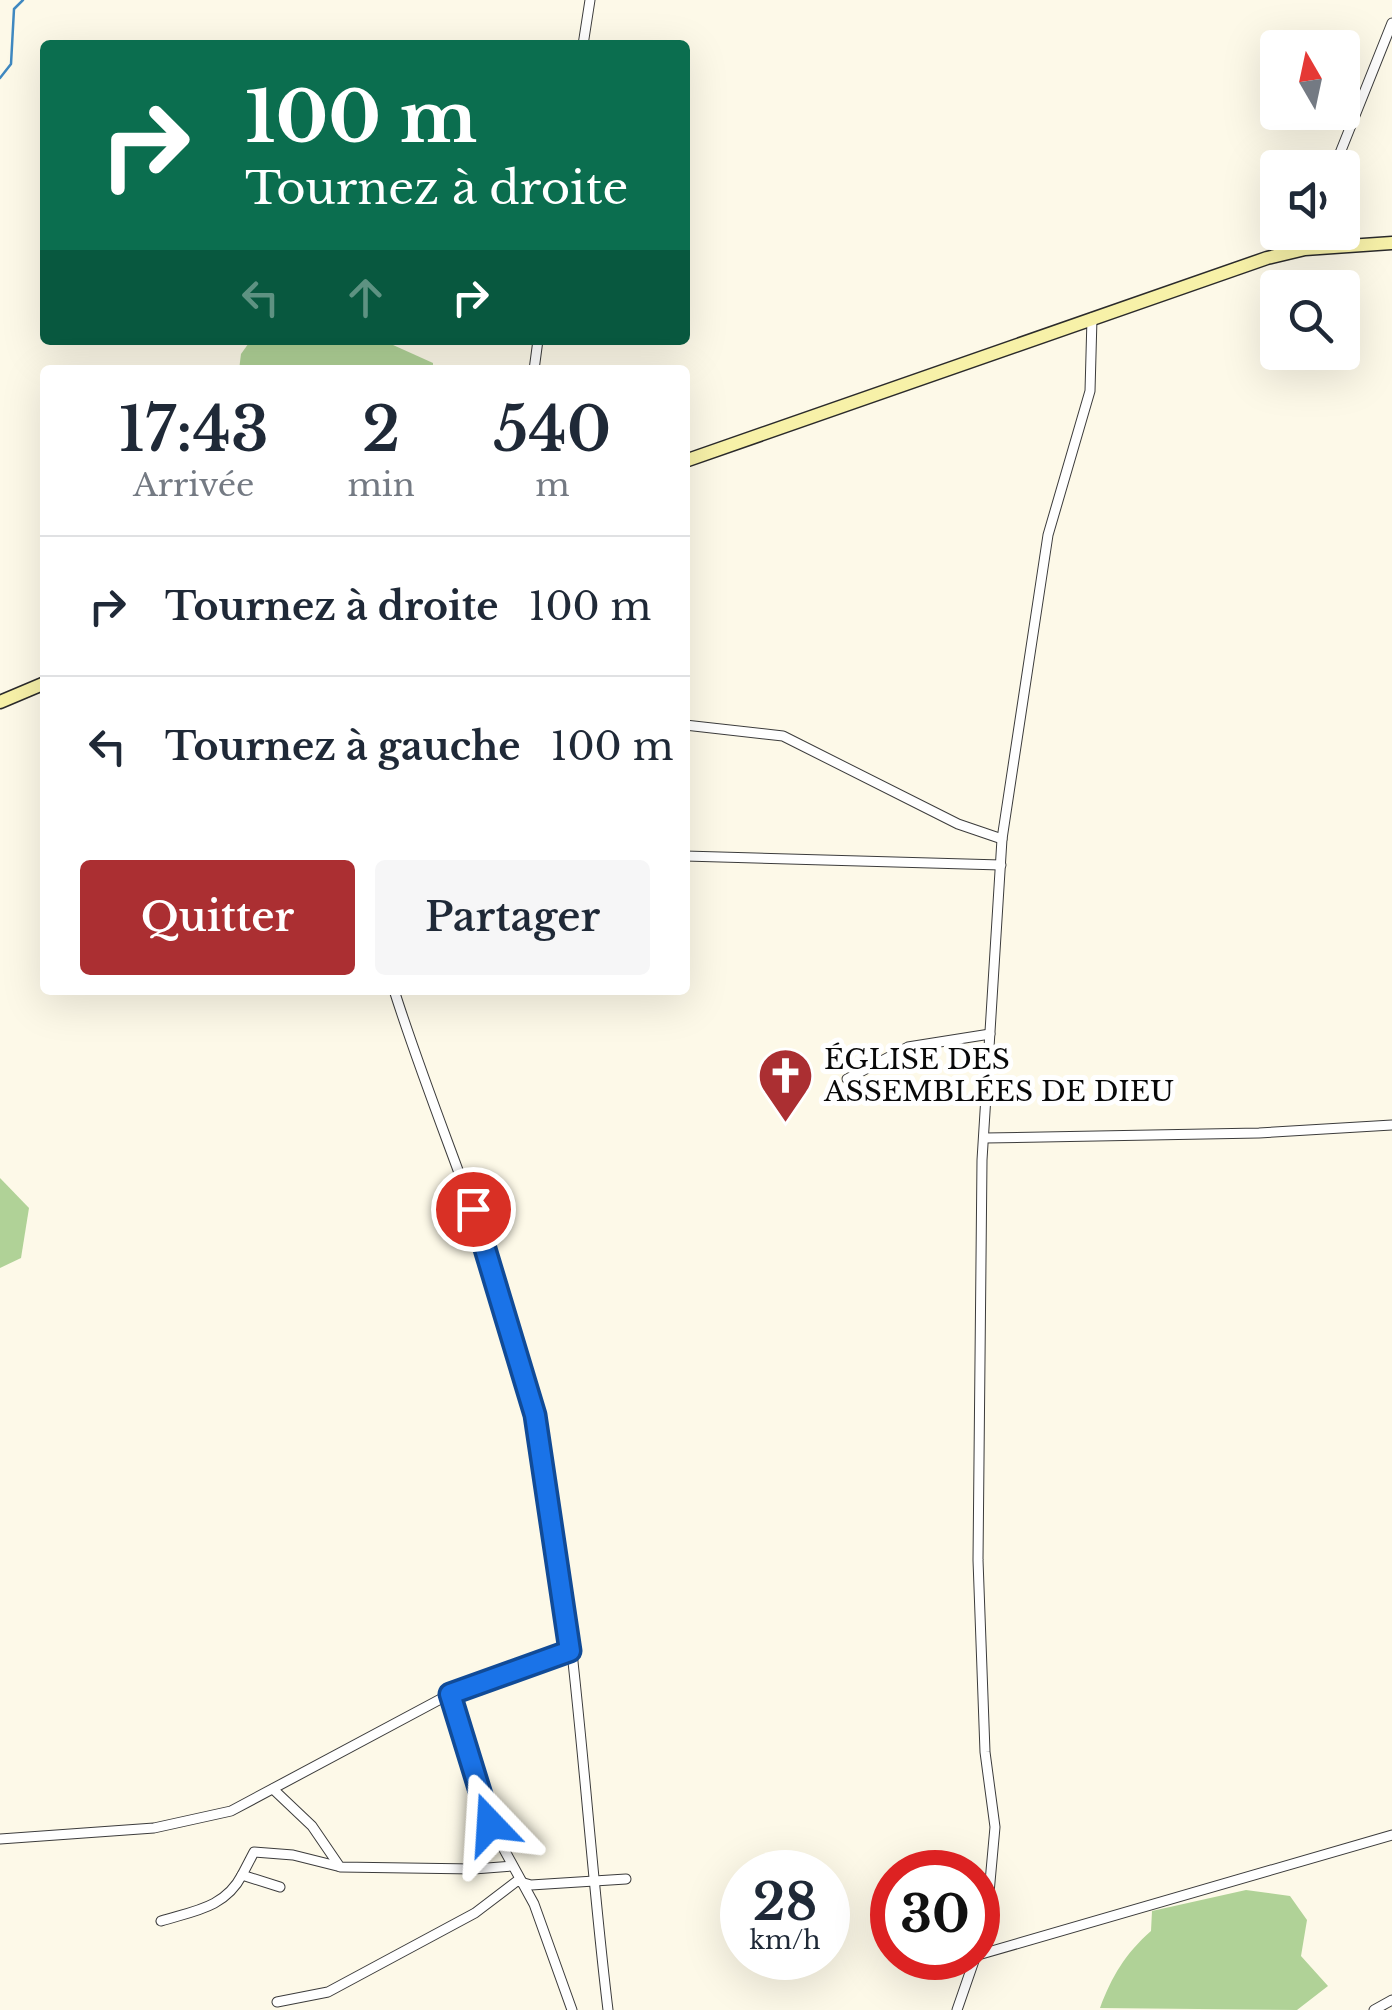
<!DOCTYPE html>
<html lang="fr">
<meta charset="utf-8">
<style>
:root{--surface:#fff;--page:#f6f6f7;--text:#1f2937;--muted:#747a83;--line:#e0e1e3;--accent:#ab2f32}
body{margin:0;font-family:"Libre Baskerville",serif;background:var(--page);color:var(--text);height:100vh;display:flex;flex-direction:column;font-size:38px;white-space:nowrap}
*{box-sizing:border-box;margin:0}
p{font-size:32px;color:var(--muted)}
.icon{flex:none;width:55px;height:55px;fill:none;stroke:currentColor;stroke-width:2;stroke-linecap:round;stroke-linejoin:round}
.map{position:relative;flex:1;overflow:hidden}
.details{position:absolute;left:40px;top:365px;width:650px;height:630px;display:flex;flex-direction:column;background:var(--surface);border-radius:10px;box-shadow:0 10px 40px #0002}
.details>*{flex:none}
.top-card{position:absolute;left:40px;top:40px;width:650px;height:305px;border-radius:10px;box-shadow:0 10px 40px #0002;background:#0b6e4f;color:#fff;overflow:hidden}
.needle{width:65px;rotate:351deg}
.controls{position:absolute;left:1260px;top:30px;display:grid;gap:20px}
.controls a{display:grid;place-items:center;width:100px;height:100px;border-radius:10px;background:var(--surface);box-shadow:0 10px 40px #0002;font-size:50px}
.speed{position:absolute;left:720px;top:1850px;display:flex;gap:20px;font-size:50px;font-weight:700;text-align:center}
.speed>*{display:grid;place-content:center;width:130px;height:130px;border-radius:50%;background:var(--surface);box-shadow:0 10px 40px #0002;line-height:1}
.speed small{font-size:25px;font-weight:400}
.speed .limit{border:15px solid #d22;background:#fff;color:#111}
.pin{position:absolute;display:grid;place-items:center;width:85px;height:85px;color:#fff;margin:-42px;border:5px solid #fff;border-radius:50%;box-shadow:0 2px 10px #0007}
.me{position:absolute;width:110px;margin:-55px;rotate:340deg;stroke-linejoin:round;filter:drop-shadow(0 0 8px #0008)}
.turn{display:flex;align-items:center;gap:35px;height:210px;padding:0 40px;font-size:45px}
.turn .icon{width:130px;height:130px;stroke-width:2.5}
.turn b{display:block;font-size:70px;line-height:85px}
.lanes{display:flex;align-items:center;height:95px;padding:0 40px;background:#0003;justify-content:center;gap:50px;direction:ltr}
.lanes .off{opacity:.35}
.eta{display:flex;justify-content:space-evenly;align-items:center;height:170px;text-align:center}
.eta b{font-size:60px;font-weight:600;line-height:70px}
.primary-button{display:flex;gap:20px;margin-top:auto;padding:20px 40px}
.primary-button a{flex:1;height:115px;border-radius:10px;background:var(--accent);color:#fff;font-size:40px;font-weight:600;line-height:115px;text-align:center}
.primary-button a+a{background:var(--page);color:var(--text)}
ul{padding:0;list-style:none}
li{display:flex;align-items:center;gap:30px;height:140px;padding:0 40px;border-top:2px solid var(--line)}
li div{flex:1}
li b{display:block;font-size:38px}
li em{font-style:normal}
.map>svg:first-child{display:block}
.forest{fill:#b0d297}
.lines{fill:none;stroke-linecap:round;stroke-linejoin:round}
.stream{stroke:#3f88c0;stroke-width:2.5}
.minor-casing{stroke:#3c3c3c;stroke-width:11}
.secondary-casing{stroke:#2b2b2b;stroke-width:15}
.minor{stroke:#fff;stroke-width:9}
.secondary{stroke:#f7f1a8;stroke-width:12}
.route-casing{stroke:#114b97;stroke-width:25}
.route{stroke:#1a73e8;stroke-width:18}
.labels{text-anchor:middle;stroke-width:10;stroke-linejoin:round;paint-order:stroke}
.poi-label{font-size:28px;fill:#090909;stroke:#fff;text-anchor:start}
</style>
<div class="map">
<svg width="1392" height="2010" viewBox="0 0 1392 2010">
<rect width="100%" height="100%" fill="#fdf9e8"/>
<g class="forest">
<path d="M251,340H382L433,363V370H239L241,354Z"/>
<path d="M0,1178L29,1208L21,1258L0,1268Z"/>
<path d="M1246,1890L1290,1896L1307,1920L1301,1956L1328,1986L1297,2010L1100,2008C1112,1976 1125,1954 1151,1931L1152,1911Z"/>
</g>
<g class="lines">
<path class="stream" d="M0,78L11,64L14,9L23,0"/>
<defs>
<g id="minor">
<path d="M583,45L590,0"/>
<path d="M1334,168L1392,23"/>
<path d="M1305,249L1310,232"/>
<path d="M534,370L538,340"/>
<path d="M685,725L783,736L958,824L1002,839"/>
<path d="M685,856L1001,865"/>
<path d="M394,990C439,1132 503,1269 535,1415C577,1609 584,1813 608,2010"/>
<path d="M847,1079L908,1047L990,1034"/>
<path d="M985,1138L1259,1133L1392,1125"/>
<path d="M450,1694L462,1722L484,1813L534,1904L572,2010"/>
<path d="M273,1789L312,1826L340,1867L474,1869L512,1866"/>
<path d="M0,1839L154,1828L231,1811L450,1694L570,1651"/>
<path d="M280,1887L242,1875L254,1852L293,1855L337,1866"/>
<path d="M161,1921C193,1911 225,1908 242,1875"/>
<path d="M978,1947L989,1893L995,1827L985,1752L978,1560L982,1160L1002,839L1048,535L1090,391L1092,318"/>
<path d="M978,1955L1392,1835"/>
<path d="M277,2002L328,1992L475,1913L517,1881L531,1885L626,1879"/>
<path d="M957,2010L975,1958"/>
<path d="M1374,2010L1392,2000"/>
</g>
<g id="secondary">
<path d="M685,461L1267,258L1305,249L1392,243"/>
<path d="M0,702L45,683"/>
</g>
</defs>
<use href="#minor" class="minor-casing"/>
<use href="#secondary" class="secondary-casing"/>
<use href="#minor" class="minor"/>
<use href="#secondary" class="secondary"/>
</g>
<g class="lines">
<defs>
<path id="route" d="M473,1209L535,1415L570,1651L450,1694L490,1824"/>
</defs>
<use href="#route" class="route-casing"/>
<use href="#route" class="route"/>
</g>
<defs>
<symbol id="church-pin" viewBox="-11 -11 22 30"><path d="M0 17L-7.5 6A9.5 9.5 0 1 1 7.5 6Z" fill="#ab2f32" stroke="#fff"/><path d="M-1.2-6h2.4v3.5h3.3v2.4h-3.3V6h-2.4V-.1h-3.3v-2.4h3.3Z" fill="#fff"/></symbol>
</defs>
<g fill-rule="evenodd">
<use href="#church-pin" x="754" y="1044" width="63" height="86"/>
</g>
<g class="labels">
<g class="poi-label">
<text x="824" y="1069">ÉGLISE DES<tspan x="824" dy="32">ASSEMBLÉES DE DIEU</tspan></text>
</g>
</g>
</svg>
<div class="controls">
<a><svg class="needle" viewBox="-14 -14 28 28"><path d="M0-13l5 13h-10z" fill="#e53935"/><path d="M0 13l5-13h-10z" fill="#747a83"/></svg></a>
<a><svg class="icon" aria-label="sound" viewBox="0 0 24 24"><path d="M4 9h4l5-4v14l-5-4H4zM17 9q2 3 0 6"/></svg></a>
<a><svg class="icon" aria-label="search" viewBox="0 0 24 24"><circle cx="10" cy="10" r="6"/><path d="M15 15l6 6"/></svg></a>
</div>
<div class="speed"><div>28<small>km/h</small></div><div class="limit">30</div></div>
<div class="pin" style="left:473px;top:1209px;background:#d93025"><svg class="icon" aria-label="arrive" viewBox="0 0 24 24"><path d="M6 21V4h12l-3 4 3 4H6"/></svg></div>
<svg class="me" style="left:490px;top:1824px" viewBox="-20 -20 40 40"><path d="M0-17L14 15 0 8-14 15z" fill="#1a73e8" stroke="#fff" stroke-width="4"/></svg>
<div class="top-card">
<div class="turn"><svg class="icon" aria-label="right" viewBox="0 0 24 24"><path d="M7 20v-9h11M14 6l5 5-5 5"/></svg><div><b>100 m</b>Tournez à droite</div></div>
<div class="lanes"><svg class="icon off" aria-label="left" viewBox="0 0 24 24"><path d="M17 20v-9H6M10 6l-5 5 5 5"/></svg><svg class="icon off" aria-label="ahead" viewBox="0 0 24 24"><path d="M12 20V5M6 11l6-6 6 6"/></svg><svg class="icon" aria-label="right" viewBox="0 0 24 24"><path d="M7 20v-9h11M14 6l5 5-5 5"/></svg></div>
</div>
<section class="details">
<div class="eta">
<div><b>17:43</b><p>Arrivée</p></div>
<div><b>2</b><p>min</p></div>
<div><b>540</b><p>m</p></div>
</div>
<ul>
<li><svg class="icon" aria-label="right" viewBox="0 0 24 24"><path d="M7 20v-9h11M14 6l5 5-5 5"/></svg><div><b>Tournez à droite</b></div><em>100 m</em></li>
<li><svg class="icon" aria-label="left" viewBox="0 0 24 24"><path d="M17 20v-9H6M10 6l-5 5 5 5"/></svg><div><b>Tournez à gauche</b></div><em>100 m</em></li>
</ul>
<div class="primary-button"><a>Quitter</a><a>Partager</a></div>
</section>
</div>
